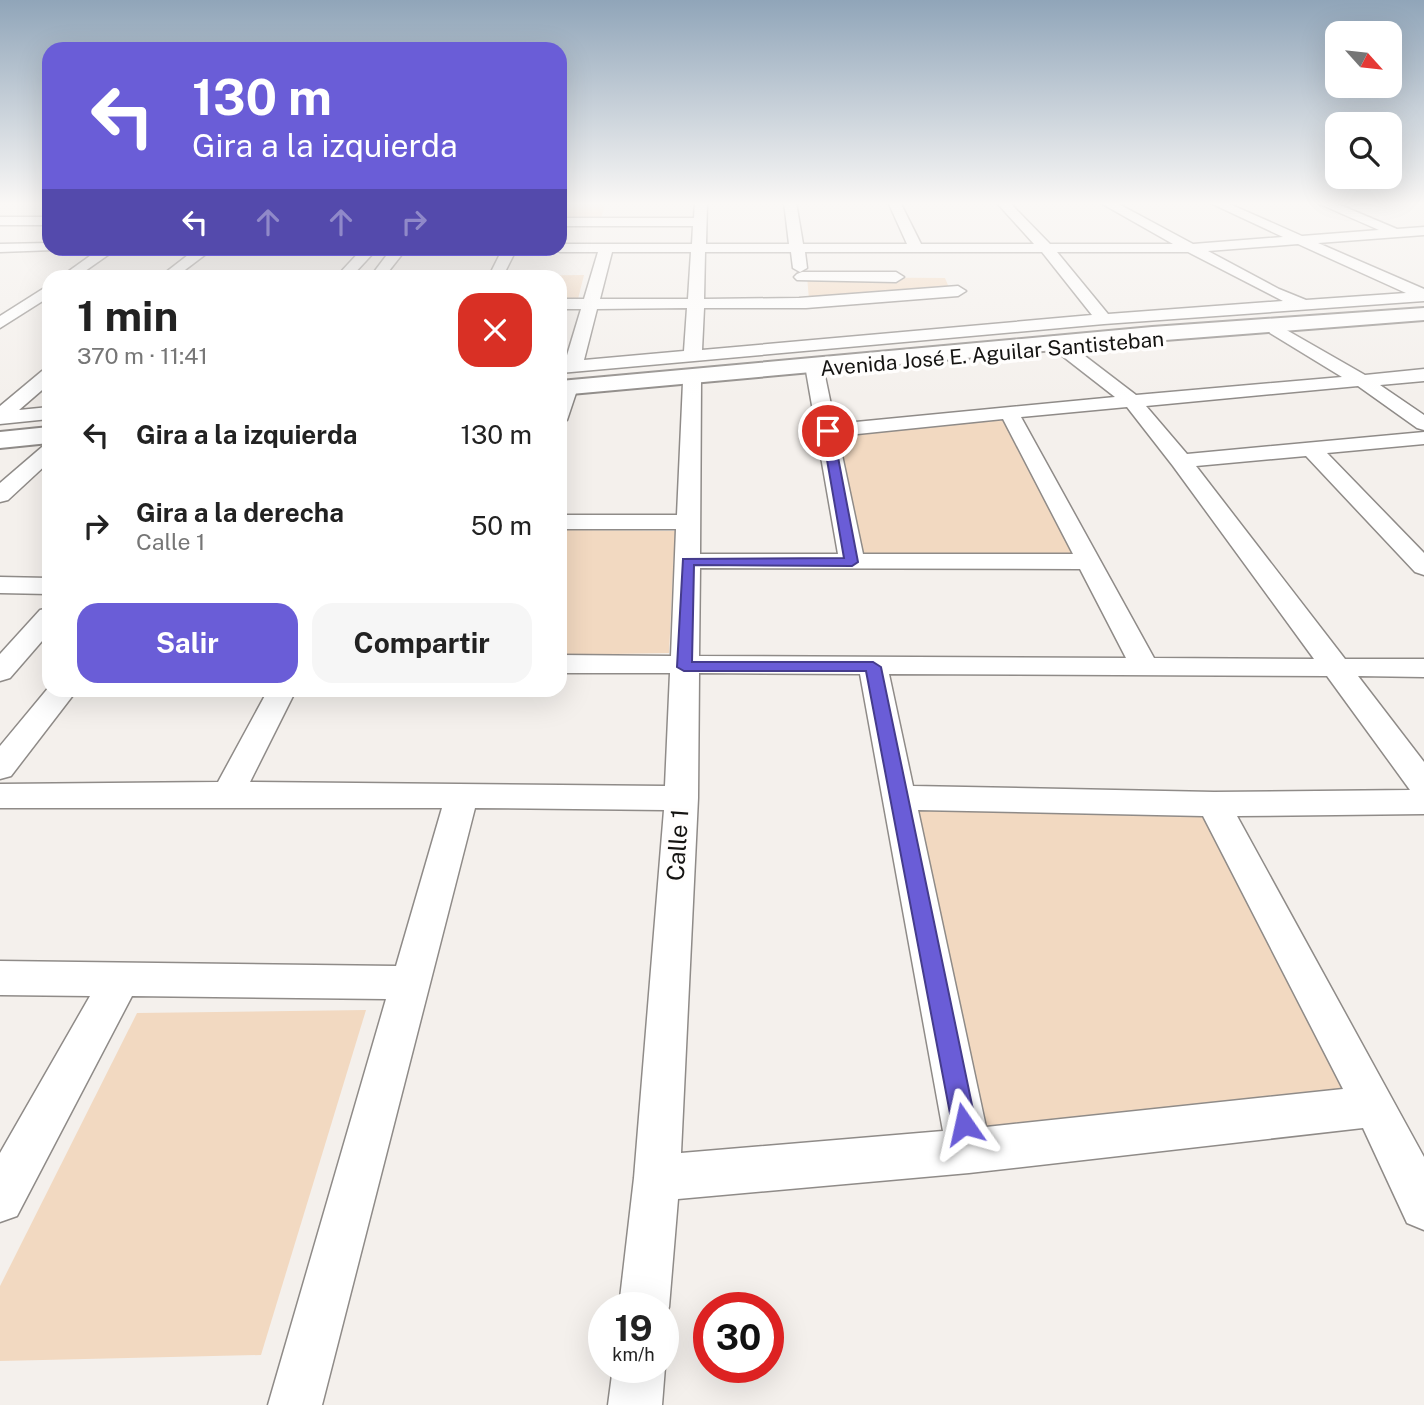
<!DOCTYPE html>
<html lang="es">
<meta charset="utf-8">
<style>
:root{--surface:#fff;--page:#f6f6f6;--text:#222;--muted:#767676;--accent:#6a5dd7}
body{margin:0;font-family:"Public Sans",sans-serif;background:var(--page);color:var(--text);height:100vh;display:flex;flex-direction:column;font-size:26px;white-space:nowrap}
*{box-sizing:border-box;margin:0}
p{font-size:23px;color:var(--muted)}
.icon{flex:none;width:38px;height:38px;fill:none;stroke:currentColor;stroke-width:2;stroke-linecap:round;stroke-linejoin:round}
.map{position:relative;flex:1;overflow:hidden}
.panel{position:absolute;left:42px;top:270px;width:525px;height:427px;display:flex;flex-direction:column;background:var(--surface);border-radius:21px;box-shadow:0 7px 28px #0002}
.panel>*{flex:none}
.top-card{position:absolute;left:42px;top:42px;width:525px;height:214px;border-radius:21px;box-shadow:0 7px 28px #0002;background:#6a5dd7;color:#fff;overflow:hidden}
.needle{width:46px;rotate:117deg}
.buttons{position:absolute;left:1325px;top:21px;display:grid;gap:14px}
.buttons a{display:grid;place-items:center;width:77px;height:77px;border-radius:14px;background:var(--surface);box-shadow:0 7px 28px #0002;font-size:35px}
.speed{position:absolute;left:588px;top:1292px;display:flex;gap:14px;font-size:35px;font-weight:700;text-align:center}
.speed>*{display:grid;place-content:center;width:91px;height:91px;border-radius:50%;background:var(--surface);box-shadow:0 7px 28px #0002;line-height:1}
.speed small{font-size:18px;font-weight:400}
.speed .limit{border:10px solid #d22;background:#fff;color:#111}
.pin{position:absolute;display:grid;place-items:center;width:60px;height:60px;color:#fff;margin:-30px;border:4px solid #fff;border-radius:50%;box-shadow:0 2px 7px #0007}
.me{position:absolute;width:77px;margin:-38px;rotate:349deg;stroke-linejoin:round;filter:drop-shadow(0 0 5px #0008)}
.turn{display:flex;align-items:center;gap:24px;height:147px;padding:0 35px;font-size:32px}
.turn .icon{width:91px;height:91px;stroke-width:2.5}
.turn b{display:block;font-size:49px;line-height:60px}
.lanes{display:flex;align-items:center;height:66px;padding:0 35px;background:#0003;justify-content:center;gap:35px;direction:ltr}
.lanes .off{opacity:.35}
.round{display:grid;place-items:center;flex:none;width:74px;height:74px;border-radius:21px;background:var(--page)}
.headline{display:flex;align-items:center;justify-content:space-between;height:119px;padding:0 35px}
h1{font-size:42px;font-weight:700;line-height:52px}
.button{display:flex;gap:14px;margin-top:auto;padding:14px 35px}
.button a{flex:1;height:80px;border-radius:21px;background:var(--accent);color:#fff;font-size:28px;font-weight:700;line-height:80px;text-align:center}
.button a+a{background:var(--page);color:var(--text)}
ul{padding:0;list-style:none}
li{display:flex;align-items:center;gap:21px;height:91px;padding:0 35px}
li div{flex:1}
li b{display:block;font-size:26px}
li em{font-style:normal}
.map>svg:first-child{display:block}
.green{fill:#f2d9c1}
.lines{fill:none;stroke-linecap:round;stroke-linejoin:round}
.minor-casing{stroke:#8f8b88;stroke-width:3}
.major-casing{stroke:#8f8b88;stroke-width:4}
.minor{fill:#fff;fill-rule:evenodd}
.major{fill:#fff;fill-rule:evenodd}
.route{fill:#6a5dd7;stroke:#453c8c;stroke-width:2}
.labels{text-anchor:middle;stroke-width:7;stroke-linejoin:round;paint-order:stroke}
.far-street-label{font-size:21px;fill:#151412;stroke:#fffefd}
.street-label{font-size:24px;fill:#151412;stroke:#fffefd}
</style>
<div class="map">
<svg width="1424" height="1405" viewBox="0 0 1424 1405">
<rect width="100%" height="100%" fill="#f4f0ec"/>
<g class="green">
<path d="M560,202H606L601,218H560Z"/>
<path d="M584,275L578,299H560V276H505Z"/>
<path d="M807,277L945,278L950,290L809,299Z"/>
<path d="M1006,420L1076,554L862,555L838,435Z"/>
<path d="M560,530L675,531L669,653L560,655Z"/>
<path d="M901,798L1214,804L1375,1106L969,1151Z"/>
<path d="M366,1010L261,1355L0,1361V1286L137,1013Z"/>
</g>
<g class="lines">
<defs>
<g id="minor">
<path d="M695,202H707L706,244H789L784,202H796L803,244H907L888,202H900L921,244H1034L996,202H1009L1050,244H1173L1099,202H1115L1193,244L1283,237L1208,202H1225L1302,236L1379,230L1315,202H1333L1397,229L1424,227V235L1318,243L1424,289V301L1104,324L560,373V363L565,362L581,309H560V299H584L598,252H560L553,248H560V244H692L693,226H560V218H694ZM1298,244L1406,293L1306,300L1279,289L1208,251ZM612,252H691L688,299H600ZM705,252H791L793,268L800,272L807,268L805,252H1042L1092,315L702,350L704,308H806L958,296L966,291L958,286L799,298L704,299ZM1057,252H1188L1283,301L1108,314ZM687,308L684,351L584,360L597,309Z"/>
<rect x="0" y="217" width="49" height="8"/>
<path d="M49,243V248L54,250L0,252V244Z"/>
<path d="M101,248H118L78,276H62Z"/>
<path d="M197,248H214L177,276H161Z"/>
<path d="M363,248H378L352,276H337Z"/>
<path d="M392,248H407L385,276H371Z"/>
<path d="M503,248H517L503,276H489Z"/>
<path d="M802,272H896L904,277L896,282L797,280L794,277L797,274Z"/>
<path d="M49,285V297L0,328V316Z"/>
<path d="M1276,324L1365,375L1424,369V381L1380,385L1424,415V430L1417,428L1358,386L1146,406L1187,454L1424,432V444L1327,453L1424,553V575L1415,572L1306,456L1196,466L1345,659H1424V677L1358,676L1424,762V814L1237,816L1424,1157V1230L1407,1223L1363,1128L969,1173L678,1199L669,1307L663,1322V1307H619L634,1178L664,810L475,808L322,1405H268L386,999L132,996L17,1216L0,1222V1153L90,996L0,995V961L396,966L442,808H0V784L218,782L268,690H296L250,782L665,786L670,673H560V655L671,656L676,529H560V515H677L683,382L685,378H699L701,382L700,554H838L806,371L809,367H821L824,371L835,424L1115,397L1056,351L1053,347L1062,342L1068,343L1136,395L1342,377L1270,333L1268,329L1270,325ZM1127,407L1173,466L1314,659L1154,658L1021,417ZM1003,419L1073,554H863L838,436ZM700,568L1080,569L1126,658L699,656ZM699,673L860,674L943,1131L681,1153L698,798ZM889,674L1327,676L1410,790L1214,792L913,786ZM918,810L1203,816L1343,1089L986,1127Z"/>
<path d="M49,369V384L19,410L49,407V419L0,424V406L42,371Z"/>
<path d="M566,387L576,393L567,420L560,422V389Z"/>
<path d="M49,445V462L8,500L0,502V483L42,447Z"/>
<path d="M0,577L49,578V594L0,593Z"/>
<path d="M49,608V633L10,678L0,681V654L40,610Z"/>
<path d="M49,687V690H77L11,776L0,779V746Z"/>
<path d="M663,1362L665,1367L662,1405H608L613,1367H663Z"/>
</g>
<g id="major">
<path d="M1424,308V320L1152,341L560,395V381L1152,327Z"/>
<path d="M49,427V443L0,448V432Z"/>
</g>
</defs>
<use href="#minor" class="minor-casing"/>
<use href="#major" class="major-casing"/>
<use href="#minor" class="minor"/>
<use href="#major" class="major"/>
</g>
<linearGradient id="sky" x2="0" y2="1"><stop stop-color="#90a5b9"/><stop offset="0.51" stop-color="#faf8f6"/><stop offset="1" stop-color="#faf8f6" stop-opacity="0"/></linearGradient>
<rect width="1424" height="399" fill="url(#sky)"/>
<path class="route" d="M828,428L833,431L858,562L852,566L694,565L692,662H873L881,667L976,1124L972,1132L964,1135L955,1132L952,1124L866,671H684L677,667L683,559L844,558L822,431Z"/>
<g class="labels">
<g class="far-street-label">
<text transform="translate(992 354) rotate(-5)" y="7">Avenida José E. Aguilar Santisteban</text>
</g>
<g class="street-label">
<text transform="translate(678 845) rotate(-86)" y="8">Calle 1</text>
</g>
</g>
</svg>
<div class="buttons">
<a><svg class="needle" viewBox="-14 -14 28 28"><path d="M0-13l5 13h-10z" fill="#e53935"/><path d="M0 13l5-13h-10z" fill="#767676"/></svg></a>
<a><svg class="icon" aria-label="search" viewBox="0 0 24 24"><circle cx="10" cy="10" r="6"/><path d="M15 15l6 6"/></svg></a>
</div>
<div class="speed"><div>19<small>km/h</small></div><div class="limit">30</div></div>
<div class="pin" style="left:828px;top:431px;background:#d93025"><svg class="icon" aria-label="arrive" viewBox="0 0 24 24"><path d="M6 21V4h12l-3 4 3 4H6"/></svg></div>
<svg class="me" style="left:964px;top:1124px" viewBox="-20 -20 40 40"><path d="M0-17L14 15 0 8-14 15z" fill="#6a5dd7" stroke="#fff" stroke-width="4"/></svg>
<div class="top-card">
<div class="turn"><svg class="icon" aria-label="left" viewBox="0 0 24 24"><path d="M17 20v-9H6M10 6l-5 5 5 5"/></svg><div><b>130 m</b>Gira a la izquierda</div></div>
<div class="lanes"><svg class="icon" aria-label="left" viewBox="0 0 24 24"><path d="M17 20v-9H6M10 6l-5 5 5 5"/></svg><svg class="icon off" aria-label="ahead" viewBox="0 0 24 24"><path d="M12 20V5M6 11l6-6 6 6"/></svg><svg class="icon off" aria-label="ahead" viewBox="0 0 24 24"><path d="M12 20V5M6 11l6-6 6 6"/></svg><svg class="icon off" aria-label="right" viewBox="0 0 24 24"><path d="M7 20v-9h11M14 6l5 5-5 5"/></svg></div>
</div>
<section class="panel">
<div class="headline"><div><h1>1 min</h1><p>370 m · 11:41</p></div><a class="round" style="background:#d93025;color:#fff"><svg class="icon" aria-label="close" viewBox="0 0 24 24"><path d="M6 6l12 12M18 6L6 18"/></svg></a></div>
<ul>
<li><svg class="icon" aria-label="left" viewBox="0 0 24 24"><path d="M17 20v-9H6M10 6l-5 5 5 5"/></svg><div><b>Gira a la izquierda</b></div><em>130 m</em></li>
<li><svg class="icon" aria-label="right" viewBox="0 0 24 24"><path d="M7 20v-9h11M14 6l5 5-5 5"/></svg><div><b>Gira a la derecha</b><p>Calle 1</p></div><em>50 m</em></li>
</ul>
<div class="button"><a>Salir</a><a>Compartir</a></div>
</section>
</div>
